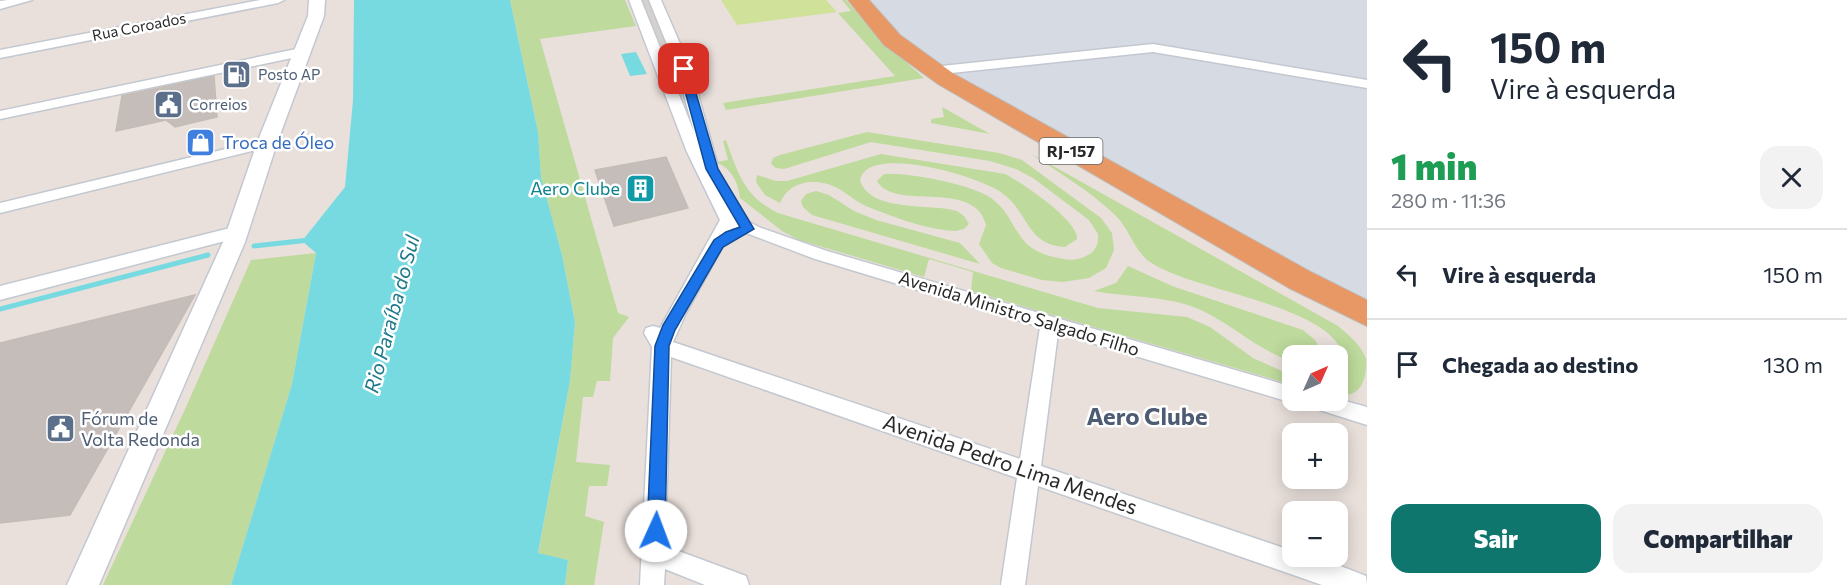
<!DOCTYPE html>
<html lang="pt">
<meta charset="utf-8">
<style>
:root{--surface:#fff;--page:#f2f2f3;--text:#1f2937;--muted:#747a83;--line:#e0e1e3;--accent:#0f766e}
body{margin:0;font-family:Commissioner,sans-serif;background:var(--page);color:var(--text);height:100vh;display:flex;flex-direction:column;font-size:22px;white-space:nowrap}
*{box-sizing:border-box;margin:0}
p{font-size:20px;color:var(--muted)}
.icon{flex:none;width:33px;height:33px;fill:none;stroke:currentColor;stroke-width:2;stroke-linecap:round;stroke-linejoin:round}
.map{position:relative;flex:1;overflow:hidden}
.drawer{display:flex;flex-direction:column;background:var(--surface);width:480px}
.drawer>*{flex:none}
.banner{background:#fff;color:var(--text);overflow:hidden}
.needle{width:39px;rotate:45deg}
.fabs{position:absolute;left:1282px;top:345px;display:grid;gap:12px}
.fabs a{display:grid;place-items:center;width:66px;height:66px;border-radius:12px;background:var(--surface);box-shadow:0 3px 15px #0003;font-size:30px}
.pin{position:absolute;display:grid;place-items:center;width:51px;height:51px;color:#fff;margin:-26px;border-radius:12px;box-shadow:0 3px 9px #0006}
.me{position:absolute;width:66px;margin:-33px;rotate:2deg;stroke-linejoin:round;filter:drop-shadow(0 0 4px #0008)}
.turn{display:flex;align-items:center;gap:21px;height:126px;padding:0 24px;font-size:27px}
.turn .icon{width:78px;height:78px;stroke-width:2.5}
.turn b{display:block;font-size:42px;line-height:51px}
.round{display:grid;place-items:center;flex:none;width:63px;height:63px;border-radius:18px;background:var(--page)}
.headline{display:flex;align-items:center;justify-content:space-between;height:102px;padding:0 24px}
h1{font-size:36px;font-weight:800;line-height:45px;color:#1e9e55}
.action{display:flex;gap:12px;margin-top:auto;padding:12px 24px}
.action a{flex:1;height:69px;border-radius:18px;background:var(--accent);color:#fff;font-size:24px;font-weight:800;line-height:69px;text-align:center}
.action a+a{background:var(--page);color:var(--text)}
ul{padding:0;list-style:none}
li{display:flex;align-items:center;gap:18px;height:90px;padding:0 24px;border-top:2px solid var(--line)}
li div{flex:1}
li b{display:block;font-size:22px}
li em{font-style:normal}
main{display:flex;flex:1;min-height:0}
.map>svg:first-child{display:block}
.airport{fill:#d6dae2}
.green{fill:#beda9c}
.pitch{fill:#d0e199}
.plaza{fill:#d6d1cd}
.water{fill:#78dae1}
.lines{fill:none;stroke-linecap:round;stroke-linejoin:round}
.stream{stroke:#78dae1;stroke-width:5}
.building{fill:#c4bdba;stroke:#c4bcb5;stroke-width:1.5}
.minor-casing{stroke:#c3c8d0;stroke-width:3}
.tertiary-casing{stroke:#c3c8d0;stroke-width:3}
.trunk-casing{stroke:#bebebe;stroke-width:2}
.minor{fill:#fff;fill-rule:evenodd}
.tertiary{fill:#fff;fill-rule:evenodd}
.trunk{fill:#e79865;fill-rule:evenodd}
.route{fill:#1a73e8;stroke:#114b97;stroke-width:1.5}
.labels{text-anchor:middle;stroke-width:5;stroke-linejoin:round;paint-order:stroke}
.far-street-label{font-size:15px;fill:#282828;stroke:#fff}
.far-service-label{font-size:15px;fill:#4e5e75;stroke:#fff;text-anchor:start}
.shield{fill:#fff;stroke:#686868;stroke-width:1.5}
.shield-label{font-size:16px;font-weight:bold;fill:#282828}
.shop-label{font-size:18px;fill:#366cbe;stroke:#fff;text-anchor:start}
.culture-label{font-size:18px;fill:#0d838f;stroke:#fff;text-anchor:end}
.street-label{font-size:18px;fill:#282828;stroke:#fff}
.service-label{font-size:18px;fill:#4e5e75;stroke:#fff;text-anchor:start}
.water-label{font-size:20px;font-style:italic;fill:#1b7989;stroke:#fff}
.near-street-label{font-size:21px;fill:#282828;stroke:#fff}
.district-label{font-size:24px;font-weight:bold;fill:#4d5c73;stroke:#fff}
</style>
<main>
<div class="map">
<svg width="1367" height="585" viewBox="0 0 1367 585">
<rect width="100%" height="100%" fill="#e9e0db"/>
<path class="airport" d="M866,0H1367V305L915,53Z"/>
<g class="green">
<path d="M510,0H625L636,26L540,39L618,313L629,317L613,338L610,381H597L593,397H583L576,462L610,465L607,486H589L585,516L604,522L594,585H565L568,560L538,554L570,381L575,322L562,255L541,177L538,132Z"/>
<path d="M842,0H846L877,36L924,78L726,110L723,103L895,76L838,13L851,11Z"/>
<path d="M942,107L990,134L931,123V119L944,117Z"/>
<path d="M867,132L999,153L1022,160L1101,218L1112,233L1114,250L1106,268L1089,278L1063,282L1042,280L1001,268L992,263L979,244L986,225C975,178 894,212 877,181L884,174C907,172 966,184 986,195C1021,215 1009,250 1059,258C1068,260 1078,261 1086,256C1095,252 1099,245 1098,234L1089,220L1033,178L1016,169L990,161L871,142L784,169L776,168L771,164L773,158L780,155Z"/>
<path d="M726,140C738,174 745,197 778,213L1098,308L1187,317L1210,327L1253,358L1293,376V385L971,291L973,272L929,259L924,277L799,240L782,231L740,198C738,182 732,169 716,162L728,160L723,141Z"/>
<path d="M1030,153L1338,326C1349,335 1362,346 1366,359C1367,382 1360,397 1338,396C1338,389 1337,380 1338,373C1340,365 1345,362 1342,352C1325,304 1192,291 1150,262C1133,250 1130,229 1115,215C1090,191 1058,172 1030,153Z"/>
<path d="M881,154L1005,174C1021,182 1079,221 1077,239L1065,247C1026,245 1029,212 1002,193C981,177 868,143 860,180C870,213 930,203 957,211L964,216L969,224L964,229L956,231C929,230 896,218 871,208C858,204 850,195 839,189C818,177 789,180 780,203L765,195L756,182L757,175L776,181H787Z"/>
<path d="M816,191L829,195L854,211L876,220L960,243L980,264L812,215L803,207L801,201L806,194Z"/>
<path d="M316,253L292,384L231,585H103L186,407L251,260Z"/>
<path d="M1128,266L1172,286L1303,330L1316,341L1321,355L1293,356L1291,361C1258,350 1234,326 1203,311C1169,295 1131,298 1094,291L1116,283Z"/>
</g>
<path class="pitch" d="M721,0H826L837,12L737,25Z"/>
<path class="plaza" d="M635,0H655L673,58L666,59L645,25Z"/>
<g class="water">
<path d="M354,0H510L538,132L541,177L562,255L575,322L570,381L538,553L568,560L565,585H231L292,384L316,253L302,241L345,187L353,100Z"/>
<path d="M636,52L647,74L630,76L621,54Z"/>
</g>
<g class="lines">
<g class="stream">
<path d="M254,246L309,240"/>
<path d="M0,309L208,255"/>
</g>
</g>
<g class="building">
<path d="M214,76L217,117L175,127L166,120L116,131L122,96Z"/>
<path d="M666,157L688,208L614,226L595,170Z"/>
<path d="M195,295L70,515L0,523V343Z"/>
</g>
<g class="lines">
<defs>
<g id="minor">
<path d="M8,0H32L0,9V1Z"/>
<path d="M260,0H284L278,3L0,58V50Z"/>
<path d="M629,0H641L694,132L677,69L649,0H661L691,69L717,163L709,168L735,215L761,228L827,251L1293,387V400H1300L1293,403L1058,333L1041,466L1293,551V556C1318,556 1343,567 1366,576L1367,585H1322L1038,486L1025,585H1001L1017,478L671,357L665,546L746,576L749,585H705L665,569L664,585H640L652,347L644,333L646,328L653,326L660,328L720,220L687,152ZM733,228L815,259L1040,327L1020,459L673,342L686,313Z"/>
<path d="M1153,44L1367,80V88L1153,52L932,75L925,71L932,67Z"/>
<path d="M301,48L307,52L306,55L0,119V111Z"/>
<path d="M267,139L274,143L272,146L0,213V203Z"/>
<path d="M238,226L246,232L244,236L0,300V286Z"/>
<path d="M1338,399L1367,407V425L1307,406L1304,400Z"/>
</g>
<path id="tertiary" d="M309,0H325L324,16L277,143L245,242L99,585H67L223,242L257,143L308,16Z"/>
<path id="trunk" d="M848,0H869L900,35L954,74L1311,272L1367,300V326L1289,288L938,84L884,45Z"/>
</defs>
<use href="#minor" class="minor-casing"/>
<use href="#tertiary" class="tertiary-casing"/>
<use href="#trunk" class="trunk-casing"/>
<use href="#minor" class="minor"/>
<use href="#tertiary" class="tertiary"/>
<use href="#trunk" class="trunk"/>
</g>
<path class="route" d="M684,66L689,69L718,169L754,229L723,247L675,330L669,346L665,531L662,537L656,540L650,537L647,531L655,346L663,325L714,240L726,232L740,227L706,169L679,69Z"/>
<defs>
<symbol id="fuel-square" viewBox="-11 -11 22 22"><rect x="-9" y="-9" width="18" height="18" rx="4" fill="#5c6f8a" stroke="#fff"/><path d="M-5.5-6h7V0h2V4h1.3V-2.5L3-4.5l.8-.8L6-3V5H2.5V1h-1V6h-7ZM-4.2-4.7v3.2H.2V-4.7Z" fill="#fff"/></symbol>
<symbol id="civic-square" viewBox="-11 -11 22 22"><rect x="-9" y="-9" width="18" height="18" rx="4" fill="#5c6f8a" stroke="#fff"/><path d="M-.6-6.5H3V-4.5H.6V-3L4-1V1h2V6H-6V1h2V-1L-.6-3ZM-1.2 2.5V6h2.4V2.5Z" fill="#fff"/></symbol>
<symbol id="shop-square" viewBox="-11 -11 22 22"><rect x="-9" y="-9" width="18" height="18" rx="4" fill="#3f7fe0" stroke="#fff"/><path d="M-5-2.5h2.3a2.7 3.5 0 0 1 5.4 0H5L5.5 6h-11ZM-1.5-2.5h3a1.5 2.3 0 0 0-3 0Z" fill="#fff"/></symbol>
<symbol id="building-square" viewBox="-11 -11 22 22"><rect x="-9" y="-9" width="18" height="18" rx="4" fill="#0f9aa8" stroke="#fff"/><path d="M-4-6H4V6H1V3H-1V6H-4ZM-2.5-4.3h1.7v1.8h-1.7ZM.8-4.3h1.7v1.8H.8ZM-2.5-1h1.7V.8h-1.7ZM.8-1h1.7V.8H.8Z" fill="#fff"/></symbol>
</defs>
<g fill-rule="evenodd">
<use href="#fuel-square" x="220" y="58" width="33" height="33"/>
<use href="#civic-square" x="152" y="88" width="33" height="33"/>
<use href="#shop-square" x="184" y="126" width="33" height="33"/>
<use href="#building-square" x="624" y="172" width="33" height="33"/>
<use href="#civic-square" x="44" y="412" width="33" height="33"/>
</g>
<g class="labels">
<g class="far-street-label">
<text transform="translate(139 27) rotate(-11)" y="5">Rua Coroados</text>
</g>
<g class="far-service-label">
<text x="258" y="80">Posto AP</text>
<text x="189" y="110">Correios</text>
</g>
<rect class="shield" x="1039.5" y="138" width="63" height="26" rx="4.5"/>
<g class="shield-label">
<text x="1071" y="157">RJ-157</text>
</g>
<g class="shop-label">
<text x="222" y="149">Troca de Óleo</text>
</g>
<g class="culture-label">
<text x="620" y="195">Aero Clube</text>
</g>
<g class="street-label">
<text transform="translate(1019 314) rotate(17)" y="6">Avenida Ministro Salgado Filho</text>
</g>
<g class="service-label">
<text x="81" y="425">Fórum de<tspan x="81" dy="21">Volta Redonda</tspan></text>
</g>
<g class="water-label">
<text transform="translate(392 314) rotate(-75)" y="7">Rio Paraíba do Sul</text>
</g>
<g class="near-street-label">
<text transform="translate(1010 465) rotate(19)" y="7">Avenida Pedro Lima Mendes</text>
</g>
<g class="district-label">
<text x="1147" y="425">Aero Clube</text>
</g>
</g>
</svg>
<div class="fabs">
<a><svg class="needle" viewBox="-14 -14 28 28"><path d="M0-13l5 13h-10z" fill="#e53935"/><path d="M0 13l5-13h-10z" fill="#747a83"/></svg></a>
<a>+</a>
<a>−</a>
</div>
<div class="pin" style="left:684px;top:69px;background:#d93025"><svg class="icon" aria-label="arrive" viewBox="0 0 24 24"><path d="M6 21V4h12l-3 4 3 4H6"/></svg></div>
<svg class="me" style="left:656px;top:531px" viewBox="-20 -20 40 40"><circle r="19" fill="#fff"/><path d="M0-13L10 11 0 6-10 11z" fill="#1a73e8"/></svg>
</div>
<section class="drawer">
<div class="banner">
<div class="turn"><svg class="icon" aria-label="left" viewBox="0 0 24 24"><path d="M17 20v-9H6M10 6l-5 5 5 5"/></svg><div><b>150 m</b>Vire à esquerda</div></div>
</div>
<div class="headline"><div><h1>1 min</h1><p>280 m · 11:36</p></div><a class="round"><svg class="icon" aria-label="close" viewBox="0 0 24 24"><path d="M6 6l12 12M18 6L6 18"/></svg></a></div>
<ul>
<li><svg class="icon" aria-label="left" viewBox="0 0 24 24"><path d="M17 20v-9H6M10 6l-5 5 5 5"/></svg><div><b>Vire à esquerda</b></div><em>150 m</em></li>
<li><svg class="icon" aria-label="arrive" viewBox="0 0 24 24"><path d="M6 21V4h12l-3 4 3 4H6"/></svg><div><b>Chegada ao destino</b></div><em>130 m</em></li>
</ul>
<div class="action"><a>Sair</a><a>Compartilhar</a></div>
</section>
</main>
